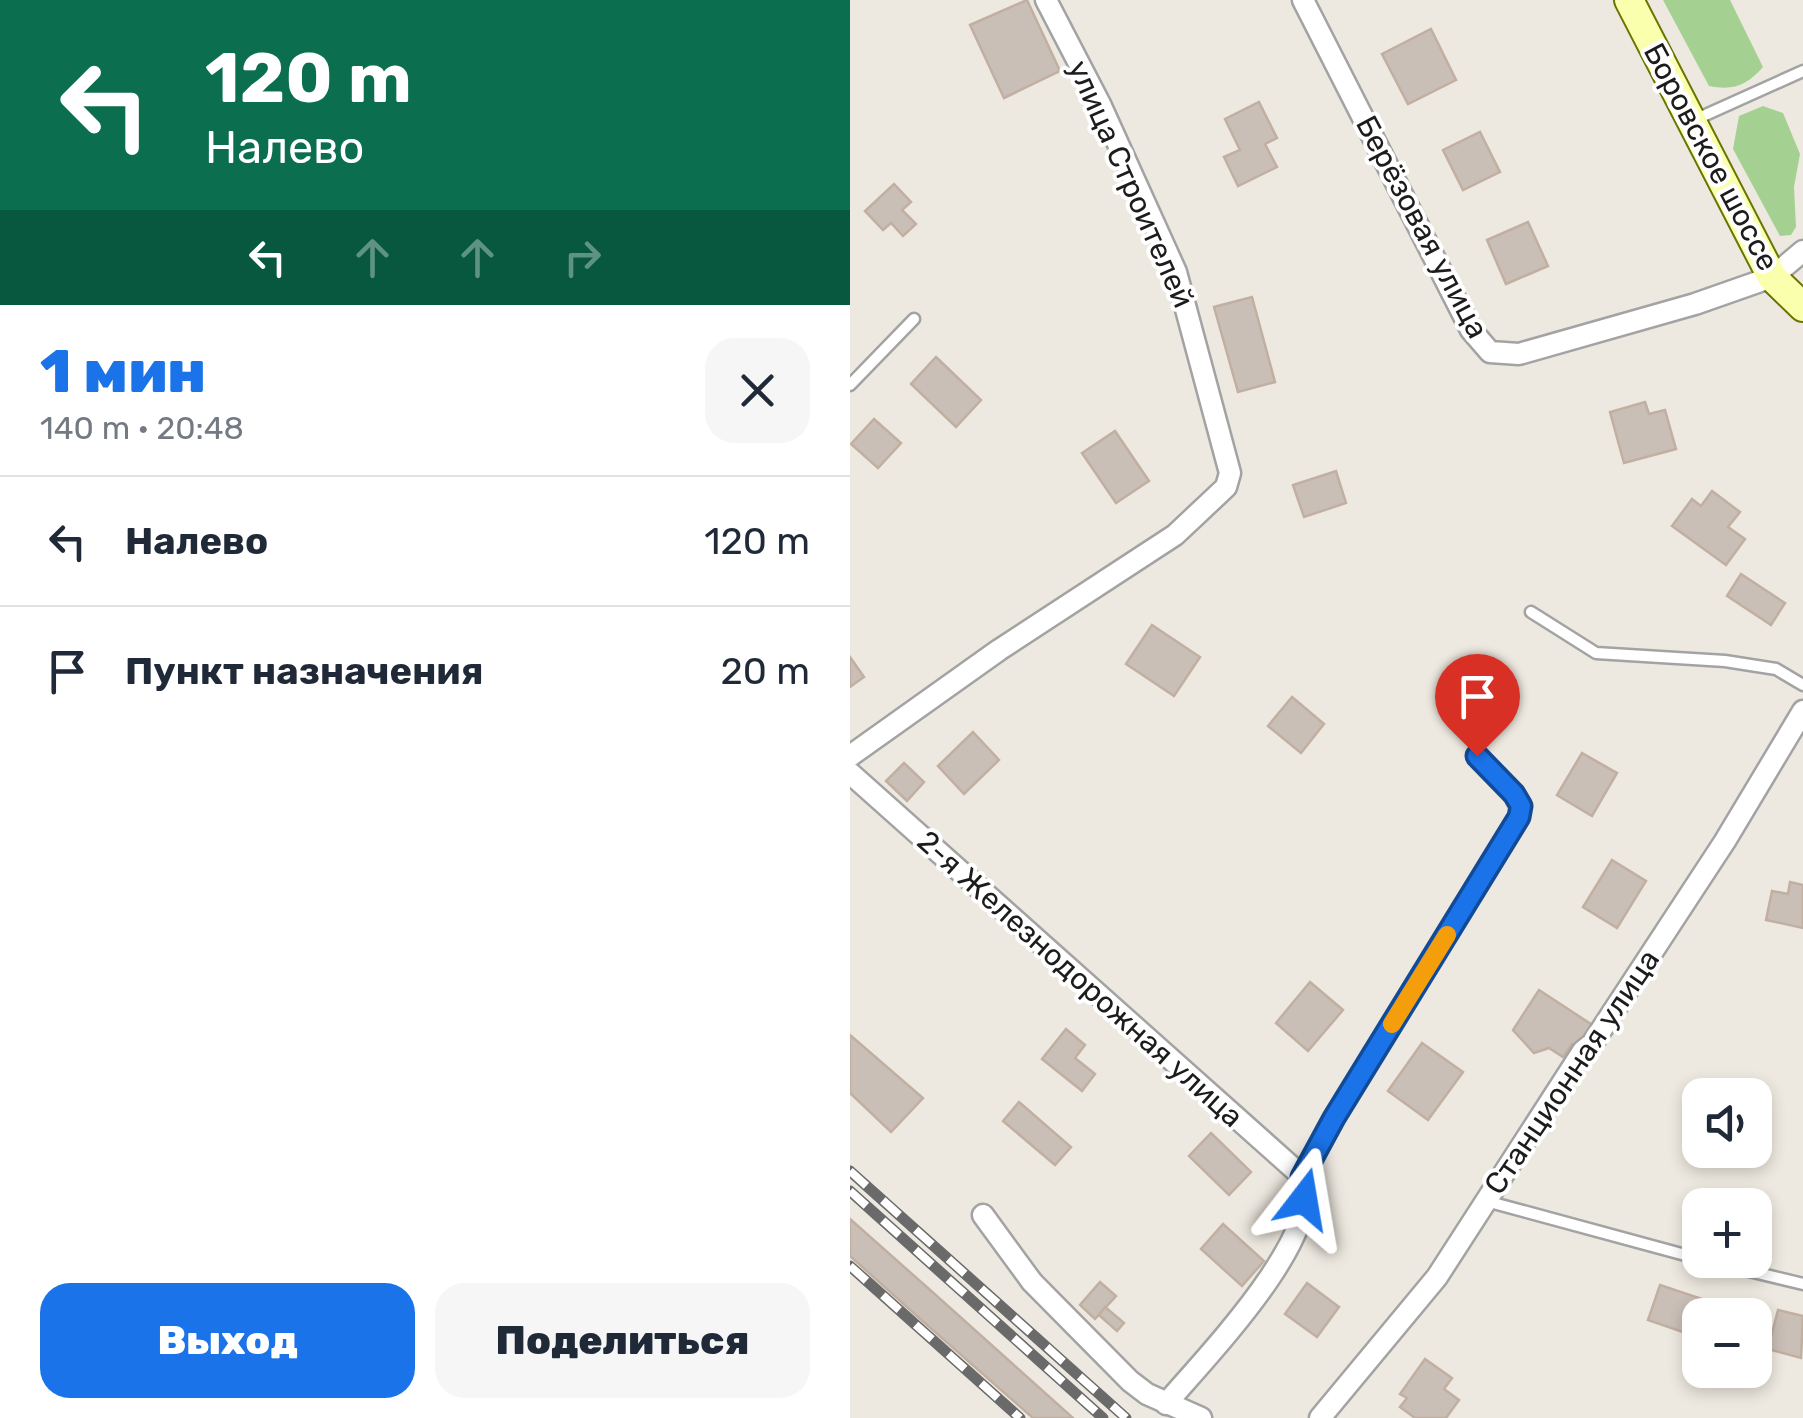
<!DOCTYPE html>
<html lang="ru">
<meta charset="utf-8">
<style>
:root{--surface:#fff;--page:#f6f6f7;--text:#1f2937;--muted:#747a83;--line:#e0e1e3;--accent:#1a73e8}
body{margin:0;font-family:Rubik,sans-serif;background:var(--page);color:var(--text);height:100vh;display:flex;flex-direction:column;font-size:38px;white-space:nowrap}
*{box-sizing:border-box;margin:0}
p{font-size:32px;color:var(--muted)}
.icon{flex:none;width:55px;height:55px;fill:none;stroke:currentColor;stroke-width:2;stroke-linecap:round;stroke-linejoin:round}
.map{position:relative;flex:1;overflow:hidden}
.details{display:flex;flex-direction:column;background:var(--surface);width:850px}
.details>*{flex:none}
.top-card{background:#0b6e4f;color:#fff;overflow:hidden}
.buttons{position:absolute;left:832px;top:1078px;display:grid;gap:20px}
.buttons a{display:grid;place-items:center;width:90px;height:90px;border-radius:20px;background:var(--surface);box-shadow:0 5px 15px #0003;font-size:50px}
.pin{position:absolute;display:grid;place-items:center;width:85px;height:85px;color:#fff;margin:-102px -42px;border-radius:50% 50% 50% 0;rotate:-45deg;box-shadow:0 0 10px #0007}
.pin .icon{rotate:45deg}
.me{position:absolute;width:110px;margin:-55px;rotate:14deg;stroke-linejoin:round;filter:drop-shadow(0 0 8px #0008)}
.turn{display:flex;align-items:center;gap:35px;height:210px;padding:0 40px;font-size:45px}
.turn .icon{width:130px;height:130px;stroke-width:2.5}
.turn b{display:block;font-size:70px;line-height:85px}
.lanes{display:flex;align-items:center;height:95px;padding:0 40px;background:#0003;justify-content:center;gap:50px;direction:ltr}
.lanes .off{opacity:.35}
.round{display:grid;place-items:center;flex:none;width:105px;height:105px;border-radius:30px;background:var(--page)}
.headline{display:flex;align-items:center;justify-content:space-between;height:170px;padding:0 40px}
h1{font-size:60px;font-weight:800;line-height:75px;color:var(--accent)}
.primary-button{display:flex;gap:20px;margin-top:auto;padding:20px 40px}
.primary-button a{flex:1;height:115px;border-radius:30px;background:var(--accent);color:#fff;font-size:40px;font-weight:800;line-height:115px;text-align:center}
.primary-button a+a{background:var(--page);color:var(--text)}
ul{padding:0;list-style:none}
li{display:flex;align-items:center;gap:30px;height:130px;padding:0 40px;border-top:2px solid var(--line)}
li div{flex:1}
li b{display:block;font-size:38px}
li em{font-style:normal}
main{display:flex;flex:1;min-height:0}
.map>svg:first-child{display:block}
.forest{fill:#a4d191}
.building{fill:#cabfb6;stroke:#c1afa1;stroke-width:2.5}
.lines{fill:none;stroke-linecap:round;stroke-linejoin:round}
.lane-casing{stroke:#a3a3a3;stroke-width:15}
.street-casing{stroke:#a3a3a3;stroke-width:25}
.secondary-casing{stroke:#687500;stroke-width:32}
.lane{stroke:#fff;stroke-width:10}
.street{stroke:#fff;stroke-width:20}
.secondary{stroke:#faffad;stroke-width:28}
.rail-casing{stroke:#6a6a6a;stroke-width:11}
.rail{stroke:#fff;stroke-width:8;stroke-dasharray:22;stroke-linecap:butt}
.route-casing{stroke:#114b97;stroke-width:25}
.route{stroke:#1a73e8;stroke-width:18}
.slow{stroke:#f59e0b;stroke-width:18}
.labels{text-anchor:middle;stroke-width:8;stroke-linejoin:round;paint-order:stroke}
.street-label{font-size:30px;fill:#1c1c1c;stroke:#fff}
</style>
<main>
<section class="details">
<div class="top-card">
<div class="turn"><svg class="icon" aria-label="left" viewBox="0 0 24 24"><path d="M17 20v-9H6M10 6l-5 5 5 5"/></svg><div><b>120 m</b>Налево</div></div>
<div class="lanes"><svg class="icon" aria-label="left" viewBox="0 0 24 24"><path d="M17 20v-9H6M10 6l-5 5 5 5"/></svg><svg class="icon off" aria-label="ahead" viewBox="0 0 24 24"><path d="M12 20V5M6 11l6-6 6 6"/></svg><svg class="icon off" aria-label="ahead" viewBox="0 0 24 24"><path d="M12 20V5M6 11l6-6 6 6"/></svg><svg class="icon off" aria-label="right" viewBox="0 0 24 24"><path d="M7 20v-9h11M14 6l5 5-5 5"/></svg></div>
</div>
<div class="headline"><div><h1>1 мин</h1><p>140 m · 20:48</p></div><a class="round"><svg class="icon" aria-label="close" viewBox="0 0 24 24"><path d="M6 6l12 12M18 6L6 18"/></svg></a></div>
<ul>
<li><svg class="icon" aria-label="left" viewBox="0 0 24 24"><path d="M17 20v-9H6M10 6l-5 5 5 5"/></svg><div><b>Налево</b></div><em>120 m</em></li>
<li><svg class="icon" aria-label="arrive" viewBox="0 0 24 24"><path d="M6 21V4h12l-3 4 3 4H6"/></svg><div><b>Пункт назначения</b></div><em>20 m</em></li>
</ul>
<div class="primary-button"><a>Выход</a><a>Поделиться</a></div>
</section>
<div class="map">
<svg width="953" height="1418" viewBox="0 0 953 1418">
<rect width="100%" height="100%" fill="#eee9e0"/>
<g class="forest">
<path d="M813,0H880L913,67C897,85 884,91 859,86Z"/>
<path d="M913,106L933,113L950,154L944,187L946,227L941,235L930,236L883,149L889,116Z"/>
</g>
<g class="building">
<path d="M177,0L210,71L154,98L120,25Z"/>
<path d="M581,29L606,80L558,104L532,54Z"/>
<path d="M409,102L427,138L415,144L427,167L388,186L374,157L390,150L375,119Z"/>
<path d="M630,132L650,172L613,190L593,150Z"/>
<path d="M44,184L61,202L52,210L66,224L53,236L41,223L33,230L15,211Z"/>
<path d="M678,222L698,266L656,284L637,240Z"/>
<path d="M402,297L425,382L388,392L364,307Z"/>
<path d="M86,357L131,400L106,427L61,384Z"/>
<path d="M795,402L799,414L815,410L826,449L774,463L760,412Z"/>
<path d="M24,419L51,443L28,468L1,444Z"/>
<path d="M265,431L299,481L266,503L232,453Z"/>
<path d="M486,471L496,503L454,517L443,485Z"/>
<path d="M862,491L890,512L878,527L895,539L876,565L822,526L842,499L851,506Z"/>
<path d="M891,574L935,603L921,625L877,596Z"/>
<path d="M302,625L350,657L324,696L276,664Z"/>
<path d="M0,657L14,677L0,687Z"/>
<path d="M442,697L474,724L451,753L418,726Z"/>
<path d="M123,732L149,760L114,794L88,766Z"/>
<path d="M732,753L767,773L742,816L707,795Z"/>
<path d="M54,763L74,782L57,801L36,781Z"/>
<path d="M762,860L796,881L767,928L733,907Z"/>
<path d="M940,882L953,885V928L916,920L922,891L938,894Z"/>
<path d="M460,982L493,1010L458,1051L426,1023Z"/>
<path d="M689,990L747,1028L733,1051L722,1044L713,1057L699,1048L684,1053L663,1030Z"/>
<path d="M216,1029L235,1045L225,1058L245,1074L232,1091L192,1059Z"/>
<path d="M0,1035L73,1098L41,1132L0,1093Z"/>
<path d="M572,1043L613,1072L578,1120L538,1091Z"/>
<path d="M169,1102L221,1147L205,1165L153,1121Z"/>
<path d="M361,1133L401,1172L379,1195L339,1156Z"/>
<path d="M0,1219L79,1289L223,1418H183L76,1324L0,1256Z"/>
<path d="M373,1224L414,1261L392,1286L351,1249Z"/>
<path d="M250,1282L266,1296L245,1319L230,1305Z"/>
<path d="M457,1283L489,1307L467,1337L435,1314Z"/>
<path d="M810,1285L864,1303L860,1315H850V1338L798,1320Z"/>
<path d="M255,1307L274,1323L267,1331L249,1315Z"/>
<path d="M928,1310L953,1316L951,1358L918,1349Z"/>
<path d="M575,1359L602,1378L594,1389L609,1400L596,1418H565L550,1407L557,1398L550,1394Z"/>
</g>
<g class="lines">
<defs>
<g id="lane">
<path d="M842,121L953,71"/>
<path d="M0,385L64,319"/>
<path d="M681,612L746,653L875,661L926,669L953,685"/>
<path d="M453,1176L484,1118L669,817L671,806L627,755"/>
<path d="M636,1201L850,1259"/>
<path d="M854,1260L953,1284"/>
</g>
<g id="street">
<path d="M453,0L621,330L640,352L669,354L845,304L922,277L953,251"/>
<path d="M0,756L149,650L325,535L376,487L380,473L326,272L250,104L196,0"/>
<path d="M0,773L453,1177C475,1236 353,1360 316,1404"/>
<path d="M133,1215L182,1282L280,1381L297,1394L351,1418"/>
<path d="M470,1418L587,1277L733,1051L742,1044L875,841L953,711"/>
</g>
<path id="secondary" d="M779,0L922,277L953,307"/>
</defs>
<use href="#lane" class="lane-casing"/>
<use href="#street" class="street-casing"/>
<use href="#secondary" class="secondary-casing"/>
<use href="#lane" class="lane"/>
<use href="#street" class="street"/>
<use href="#secondary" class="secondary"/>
<defs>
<g id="rail">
<path d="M0,1171L276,1418"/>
<path d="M0,1191L253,1418"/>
<path d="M0,1266L170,1418"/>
</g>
</defs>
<use href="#rail" class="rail-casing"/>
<use href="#rail" class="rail"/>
</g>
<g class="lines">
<defs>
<path id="route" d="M454,1199L452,1177L484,1118L669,817L671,806L664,794L627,756"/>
</defs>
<use href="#route" class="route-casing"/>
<use href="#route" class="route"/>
<path class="slow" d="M542,1024L597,935"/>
</g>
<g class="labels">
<g class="street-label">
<text transform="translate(861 157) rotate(62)" y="10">Боровское шоссе</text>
<text transform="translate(281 184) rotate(66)" y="10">улица Строителей</text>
<text transform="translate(572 227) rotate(62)" y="10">Берёзовая улица</text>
<text transform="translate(230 979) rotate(42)" y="10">2-я Железнодорожная улица</text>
<text transform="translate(722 1072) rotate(-56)" y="10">Станционная улица</text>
</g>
</g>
</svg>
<div class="buttons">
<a><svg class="icon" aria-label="sound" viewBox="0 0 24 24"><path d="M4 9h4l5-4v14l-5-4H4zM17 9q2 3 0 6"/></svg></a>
<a>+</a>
<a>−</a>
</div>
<div class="pin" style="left:627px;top:756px;background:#d93025"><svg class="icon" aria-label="arrive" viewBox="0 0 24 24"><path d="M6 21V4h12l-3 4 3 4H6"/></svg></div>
<svg class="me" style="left:454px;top:1199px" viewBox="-20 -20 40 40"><path d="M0-17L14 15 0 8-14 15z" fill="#1a73e8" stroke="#fff" stroke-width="4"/></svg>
</div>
</main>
